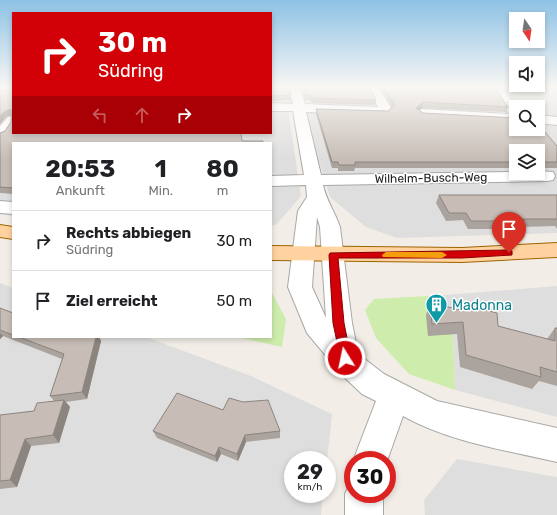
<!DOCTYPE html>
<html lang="de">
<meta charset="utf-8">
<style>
:root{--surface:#fff;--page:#f6f6f6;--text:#202124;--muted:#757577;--line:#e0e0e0}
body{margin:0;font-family:Rubik,sans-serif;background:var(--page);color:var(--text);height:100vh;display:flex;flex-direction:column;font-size:15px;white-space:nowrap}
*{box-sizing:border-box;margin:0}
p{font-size:13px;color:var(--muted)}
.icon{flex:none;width:22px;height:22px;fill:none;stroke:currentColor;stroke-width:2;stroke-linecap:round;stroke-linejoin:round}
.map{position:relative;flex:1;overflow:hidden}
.details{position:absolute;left:12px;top:142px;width:260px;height:196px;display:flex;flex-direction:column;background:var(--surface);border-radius:0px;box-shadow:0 2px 6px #0003}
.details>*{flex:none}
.top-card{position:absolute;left:12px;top:12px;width:260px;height:122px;border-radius:0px;box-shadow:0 2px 6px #0003;background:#d20007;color:#fff;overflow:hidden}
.needle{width:26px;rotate:167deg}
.controls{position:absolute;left:509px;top:12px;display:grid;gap:8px}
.controls a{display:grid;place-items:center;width:36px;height:36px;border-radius:0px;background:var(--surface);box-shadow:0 2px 6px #0003;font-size:20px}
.speed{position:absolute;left:284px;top:451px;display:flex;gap:8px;font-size:20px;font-weight:700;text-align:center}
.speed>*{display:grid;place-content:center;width:52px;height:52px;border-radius:50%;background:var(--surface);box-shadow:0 2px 6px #0003;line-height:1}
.speed small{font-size:10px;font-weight:400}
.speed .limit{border:6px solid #d22;background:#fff;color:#111}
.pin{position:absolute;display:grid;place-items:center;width:34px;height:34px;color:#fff;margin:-41px -17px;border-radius:50% 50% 50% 0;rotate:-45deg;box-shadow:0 0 4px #0007}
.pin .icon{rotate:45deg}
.me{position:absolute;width:44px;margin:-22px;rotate:350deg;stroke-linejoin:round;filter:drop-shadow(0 0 3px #0008)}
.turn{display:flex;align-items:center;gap:14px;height:84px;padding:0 20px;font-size:18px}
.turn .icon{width:52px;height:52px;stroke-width:2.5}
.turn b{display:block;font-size:28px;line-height:34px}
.lanes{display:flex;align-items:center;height:38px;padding:0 20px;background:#0003;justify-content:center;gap:20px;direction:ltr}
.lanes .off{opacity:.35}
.eta{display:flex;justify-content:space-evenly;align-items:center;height:68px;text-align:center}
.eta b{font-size:24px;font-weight:700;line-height:28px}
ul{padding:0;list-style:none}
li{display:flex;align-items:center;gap:12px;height:60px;padding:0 20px;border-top:1px solid var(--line)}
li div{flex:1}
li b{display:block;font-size:15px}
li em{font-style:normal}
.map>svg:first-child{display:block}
.residential{fill:#dfdede;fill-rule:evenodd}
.grass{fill:#ceedac}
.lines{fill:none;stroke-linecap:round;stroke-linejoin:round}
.minor-casing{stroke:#a8a8a8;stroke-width:2}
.primary-casing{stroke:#9e6400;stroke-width:2}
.minor{fill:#fff;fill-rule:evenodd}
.primary{fill:#ffd29f;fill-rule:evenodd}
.wall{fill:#aba39d}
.shaded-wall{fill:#8b847f}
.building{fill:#c7bdb6;stroke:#8b847f}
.route{fill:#d20007;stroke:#880005}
.slow{fill:#f59e0b}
.labels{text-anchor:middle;stroke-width:3;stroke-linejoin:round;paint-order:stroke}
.far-street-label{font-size:12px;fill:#212121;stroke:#fff}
.culture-label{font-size:14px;fill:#0d838f;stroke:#fff;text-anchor:start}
</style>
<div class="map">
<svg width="557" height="515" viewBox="0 0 557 515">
<rect width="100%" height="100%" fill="#f2eee7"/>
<g class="residential">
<path d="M0,87H13V133H271V87H290L293,102L289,115L301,196L277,224L271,226V143H13V216L0,214Z"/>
<path d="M299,87H557V118L538,117V107H516V116L312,106L304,102Z"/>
<path d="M313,110L516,129H538V122L557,123V233L397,238L366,227L330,197L305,115ZM516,151H538V173H516Z"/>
<path d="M0,283L13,288V337H146L251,376L332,414L327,460H293V494H323L321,515H0Z"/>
<path d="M557,286V417L455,390L453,336L445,295Z"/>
<path d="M457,459L557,477V515H425L424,500Z"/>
</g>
<g class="grass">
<path d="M271,291L286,319L282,347L237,337H271Z"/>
<path d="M445,295L453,336L455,390L409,374L376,338L365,310L374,299Z"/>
</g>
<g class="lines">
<defs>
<g id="minor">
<path d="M289,87H300L305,104L378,107L367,87H378L393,111L387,115L306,112L321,175L516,172V173H538V171L553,172L555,176L553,180L547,181L323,185C326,200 335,212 340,227L352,323L358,353L362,357L384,374L437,401L557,428V462C505,450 450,442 403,416L387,461H353L376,401L362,394L342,375L307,333L288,287L298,211L307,197L306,185L271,186V176L304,175L293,111H271V103L293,104ZM317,217L320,227L326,318L312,287Z"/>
<path d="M490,87H501L517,107L516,122L422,117L416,113L422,109L509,114Z"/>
<path d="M538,115L557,117V125L538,123Z"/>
<path d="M13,116C13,126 12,136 0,139V126L8,117Z"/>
<path d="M0,201L13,202V214L0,213Z"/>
<path d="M353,480V494H383V515H345V494L351,481Z"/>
</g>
<g id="primary">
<path d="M0,225L13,227V239L0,237Z"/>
<path d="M557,243V257L462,262L271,260V246L462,248Z"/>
</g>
</defs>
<use href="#minor" class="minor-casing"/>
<use href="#primary" class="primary-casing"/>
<use href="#minor" class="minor"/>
<use href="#primary" class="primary"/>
</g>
<g class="wall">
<path d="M271,87L291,95V100L271,101Z"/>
<path d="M301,87H369L376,100L375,105L313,103L310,100H305Z"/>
<path d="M379,87H494L508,107L506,112L422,108L419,110L423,113L557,146V168H538V151H516V168H355L354,171H338V168H332L316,114V109L388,111L392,107Z"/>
<path d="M0,91L242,141L263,143H13V194L0,193V133L5,131L11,122L12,115L7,116Z"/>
<path d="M439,195H557V229L555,226L521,227L506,229H468L463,220L446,221L436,203Z"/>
<path d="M430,303L459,309L461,304L498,326L547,339L555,328H557V386L539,381L532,389L460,367L457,334L428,336L426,315Z"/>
<path d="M0,308L13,313V337H99L101,341L87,399L66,402L70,407L59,443L31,446L17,487L0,489V415L34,411L54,401L50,396L62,359L3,336L0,339Z"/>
<path d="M153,431H280V438L246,442L238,461L221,454L217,462L157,438Z"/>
</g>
<g class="shaded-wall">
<path d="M0,87H9L0,88Z"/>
<path d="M423,102L422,108L415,113L416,108Z"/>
<path d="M10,109L13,115L7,116L0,124V116L5,111Z"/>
<path d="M525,219L521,227L506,229L510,221Z"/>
<path d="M0,333L3,336L0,339Z"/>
<path d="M96,337H99L101,341L87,399L82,392Z"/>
<path d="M64,400L70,407L59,443L53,435Z"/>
<path d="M245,435L246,442L238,461L237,454Z"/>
<path d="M25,439L31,446L17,487L10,480Z"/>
<path d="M219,447L221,454L217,462L215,456Z"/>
</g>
<g class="building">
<path d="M12,87H13V133H241L242,141H263V143H13V188L0,187V133L5,131L11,122L12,111L10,109L5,111L0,116V91L12,88Z"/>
<path d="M271,87H289L291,95L271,96Z"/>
<path d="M303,87H369L376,100L313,98L310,95H306Z"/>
<path d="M383,87H494L508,107L423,102L416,108L423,113L516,118V129H538V124L557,146V162H538V151H516V162H355V165H339L338,162H332L316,109L388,111L395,105Z"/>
<path d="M439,195H557V219H525L510,221H471L466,213H449Z"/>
<path d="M430,303L462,310L461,304L497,313L498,326L555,341V328H557V372L540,367L541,377L466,355L463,322L432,324Z"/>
<path d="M0,308L13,313V335L0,330Z"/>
<path d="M19,337H96L82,392L50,396L64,354Z"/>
<path d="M177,393L223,410L229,398L243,402L268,400L280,431L245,435L237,454L219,447L215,456L153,431Z"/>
<path d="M64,400L53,435L25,439L10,480L0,481V415L34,411L37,403Z"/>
</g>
<linearGradient id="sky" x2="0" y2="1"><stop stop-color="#8dc2e5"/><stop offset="0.55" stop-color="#f9f7f4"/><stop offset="1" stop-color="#f9f7f4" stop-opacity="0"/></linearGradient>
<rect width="557" height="159" fill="url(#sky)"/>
<path class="route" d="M509,250L512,251V255L462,258H338L344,323L351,358L349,361L345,363L341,361L333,323L329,255L330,253Z"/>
<path class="slow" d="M386,252H442L447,255L442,258L383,257L382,255Z"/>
<defs>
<symbol id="building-pin" viewBox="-11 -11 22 30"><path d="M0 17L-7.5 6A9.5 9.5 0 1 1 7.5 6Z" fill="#0f9aa8" stroke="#fff"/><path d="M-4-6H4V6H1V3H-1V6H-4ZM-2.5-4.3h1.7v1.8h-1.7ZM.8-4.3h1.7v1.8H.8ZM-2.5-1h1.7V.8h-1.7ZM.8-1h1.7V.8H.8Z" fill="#fff"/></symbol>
</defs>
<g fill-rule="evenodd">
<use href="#building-pin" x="424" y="292" width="25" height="34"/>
</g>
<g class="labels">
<g class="far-street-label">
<text transform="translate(431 178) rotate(-1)" y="4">Wilhelm-Busch-Weg</text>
</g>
<g class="culture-label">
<text x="452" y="310">Madonna</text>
</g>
</g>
</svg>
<div class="controls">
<a><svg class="needle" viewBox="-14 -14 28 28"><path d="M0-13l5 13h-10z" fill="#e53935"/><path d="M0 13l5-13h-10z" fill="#757577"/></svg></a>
<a><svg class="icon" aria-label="sound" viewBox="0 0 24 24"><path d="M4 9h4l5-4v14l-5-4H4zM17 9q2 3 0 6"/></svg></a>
<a><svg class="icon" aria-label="search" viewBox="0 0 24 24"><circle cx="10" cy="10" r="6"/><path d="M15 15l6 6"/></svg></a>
<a><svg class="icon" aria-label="layers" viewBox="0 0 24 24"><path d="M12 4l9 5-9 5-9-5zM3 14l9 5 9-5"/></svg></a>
</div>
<div class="speed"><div>29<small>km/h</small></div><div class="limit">30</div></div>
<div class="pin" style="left:509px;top:253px;background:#d93025"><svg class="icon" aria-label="arrive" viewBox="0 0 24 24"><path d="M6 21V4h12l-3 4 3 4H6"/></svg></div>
<svg class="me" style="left:345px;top:358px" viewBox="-20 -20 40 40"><circle r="17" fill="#d20007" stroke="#fff" stroke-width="3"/><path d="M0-11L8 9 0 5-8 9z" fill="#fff"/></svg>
<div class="top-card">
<div class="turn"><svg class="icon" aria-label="right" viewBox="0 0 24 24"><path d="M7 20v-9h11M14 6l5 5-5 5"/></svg><div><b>30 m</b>Südring</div></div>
<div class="lanes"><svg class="icon off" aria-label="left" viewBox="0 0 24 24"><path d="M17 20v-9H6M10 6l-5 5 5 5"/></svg><svg class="icon off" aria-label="ahead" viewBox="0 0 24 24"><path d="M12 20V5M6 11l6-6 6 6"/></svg><svg class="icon" aria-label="right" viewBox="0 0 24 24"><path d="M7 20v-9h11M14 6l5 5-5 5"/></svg></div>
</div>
<section class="details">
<div class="eta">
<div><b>20:53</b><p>Ankunft</p></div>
<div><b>1</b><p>Min.</p></div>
<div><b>80</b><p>m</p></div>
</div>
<ul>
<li><svg class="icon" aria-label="right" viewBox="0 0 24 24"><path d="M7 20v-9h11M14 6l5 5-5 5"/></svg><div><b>Rechts abbiegen</b><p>Südring</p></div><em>30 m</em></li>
<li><svg class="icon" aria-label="arrive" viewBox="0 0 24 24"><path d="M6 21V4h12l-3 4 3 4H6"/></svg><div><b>Ziel erreicht</b></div><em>50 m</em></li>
</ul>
</section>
</div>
